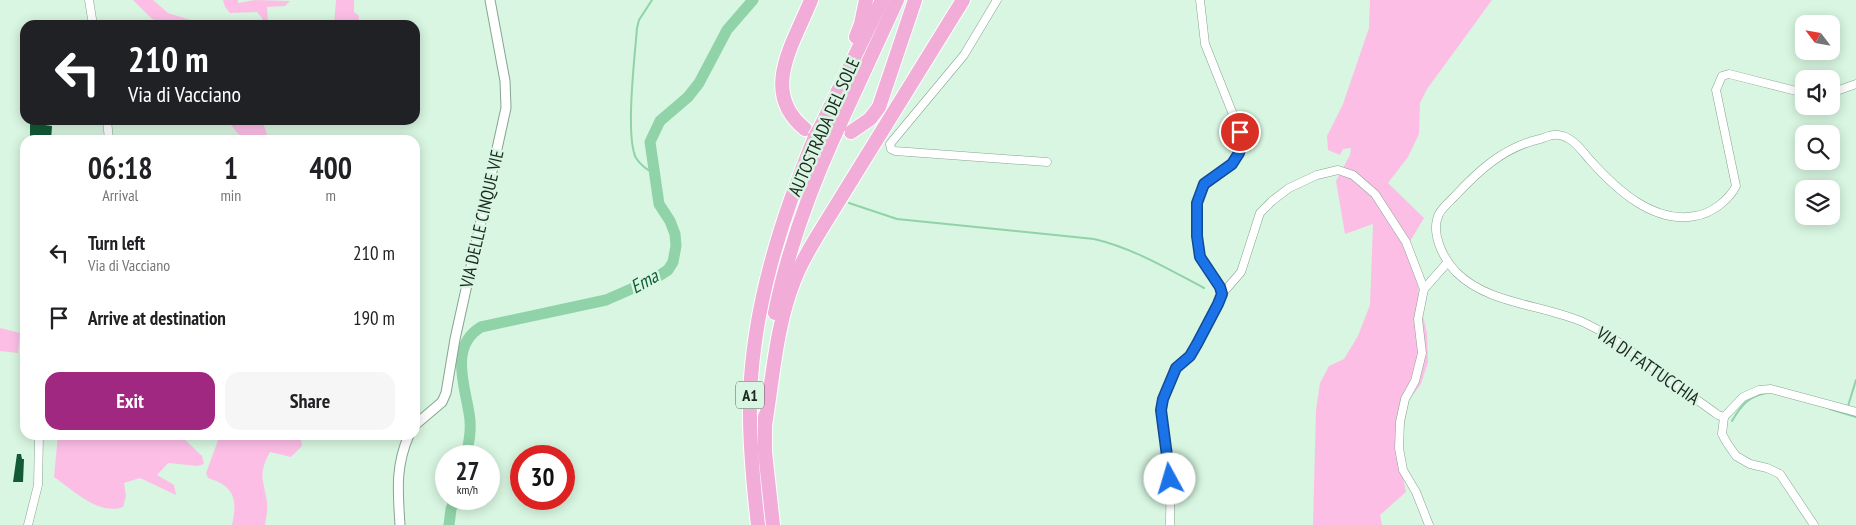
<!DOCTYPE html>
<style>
:root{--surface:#fff;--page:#f6f6f6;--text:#202124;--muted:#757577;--accent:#a02881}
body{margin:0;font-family:"PT Sans Narrow",sans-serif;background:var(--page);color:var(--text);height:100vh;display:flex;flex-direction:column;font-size:19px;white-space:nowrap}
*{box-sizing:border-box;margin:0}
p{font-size:16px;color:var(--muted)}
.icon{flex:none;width:28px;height:28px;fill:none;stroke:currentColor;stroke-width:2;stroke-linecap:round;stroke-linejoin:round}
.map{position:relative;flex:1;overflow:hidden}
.side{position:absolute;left:20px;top:135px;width:400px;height:305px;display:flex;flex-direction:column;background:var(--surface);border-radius:15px;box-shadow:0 2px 12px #0003}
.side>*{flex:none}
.banner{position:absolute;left:20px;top:20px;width:400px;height:105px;border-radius:15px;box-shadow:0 2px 12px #0003;background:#202124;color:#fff;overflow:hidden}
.needle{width:32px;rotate:301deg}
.tools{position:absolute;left:1795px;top:15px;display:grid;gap:10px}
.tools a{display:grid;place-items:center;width:45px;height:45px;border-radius:10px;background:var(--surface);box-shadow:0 2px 12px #0003;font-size:25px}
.speed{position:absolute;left:435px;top:445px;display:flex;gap:10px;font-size:25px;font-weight:700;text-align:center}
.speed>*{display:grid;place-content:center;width:65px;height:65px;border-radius:50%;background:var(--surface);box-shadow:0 2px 12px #0003;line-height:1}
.speed small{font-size:12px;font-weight:400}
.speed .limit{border:8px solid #d22;background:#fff;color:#111}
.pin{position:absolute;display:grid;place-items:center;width:42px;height:42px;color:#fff;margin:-21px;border:2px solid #fff;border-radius:50%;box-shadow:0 1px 5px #0007}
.me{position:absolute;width:55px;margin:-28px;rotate:354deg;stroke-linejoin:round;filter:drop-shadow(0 0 4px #0008)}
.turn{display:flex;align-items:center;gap:18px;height:105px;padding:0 25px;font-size:22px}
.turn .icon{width:65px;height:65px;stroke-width:2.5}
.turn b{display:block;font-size:35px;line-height:42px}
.eta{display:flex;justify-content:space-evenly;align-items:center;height:85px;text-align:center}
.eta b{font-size:30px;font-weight:700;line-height:35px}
.cta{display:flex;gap:10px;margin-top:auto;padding:10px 25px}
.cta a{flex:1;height:58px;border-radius:15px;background:var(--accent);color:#fff;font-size:20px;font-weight:700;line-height:58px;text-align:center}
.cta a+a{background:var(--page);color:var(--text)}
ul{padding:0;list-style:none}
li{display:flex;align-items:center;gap:15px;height:65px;padding:0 25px}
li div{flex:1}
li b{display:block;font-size:19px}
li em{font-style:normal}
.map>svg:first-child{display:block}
.green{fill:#fdbee6}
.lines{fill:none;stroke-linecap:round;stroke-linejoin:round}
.stream{stroke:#90d3a8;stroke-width:2}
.river{stroke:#90d3a8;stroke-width:11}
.building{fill:#125a35}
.minor-casing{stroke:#88a491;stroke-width:9}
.tertiary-casing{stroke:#88a491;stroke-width:11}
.motorway-casing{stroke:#fff;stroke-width:16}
.minor{stroke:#fff;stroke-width:8}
.tertiary{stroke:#fff;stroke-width:9}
.motorway{stroke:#f1acd8;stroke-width:14}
.motorway-bridge-casing{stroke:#fff;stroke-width:16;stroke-linecap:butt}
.motorway-bridge{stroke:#f1acd8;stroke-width:14}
.route-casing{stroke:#114b97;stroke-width:12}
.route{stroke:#1a73e8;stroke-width:9}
.labels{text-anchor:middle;stroke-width:5;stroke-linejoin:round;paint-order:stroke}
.shield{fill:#d8f6e1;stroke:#546559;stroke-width:1}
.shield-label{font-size:16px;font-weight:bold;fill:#1c271f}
.street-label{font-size:18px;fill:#1c271f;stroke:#d8f6e1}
.water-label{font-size:19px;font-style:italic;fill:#0f5e37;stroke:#d8f6e1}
</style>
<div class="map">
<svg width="1856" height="525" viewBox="0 0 1856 525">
<rect width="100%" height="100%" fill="#d8f6e1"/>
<g class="green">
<path d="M133,0H153L168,13L194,21L196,25H164L151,18Z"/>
<path d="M223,0H238V3L255,0L290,1L285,6L267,7L268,25H263L262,18L257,12L230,13L225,7Z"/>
<path d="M336,0H354V12L359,16L358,25H334Z"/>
<path d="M1370,0H1492L1427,89L1420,103L1419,134L1408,157L1388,183L1424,218L1406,248L1418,282L1419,299L1427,333L1428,362L1421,384L1409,400L1398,455L1406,492L1380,515L1382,525H1313L1316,410L1320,383L1329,366L1344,359L1358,336L1370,305L1373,224L1345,234L1336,181L1350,155L1351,148L1343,149L1340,155L1328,150L1327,136L1343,104L1369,28Z"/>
<path d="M227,120H262L269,140H240L239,135Z"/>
<path d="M0,328L20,333L18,353L0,351Z"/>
<path d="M58,435H180L202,456L204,464L198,466L168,463L157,475L174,485L176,495L140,478L124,483L126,496L123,507C99,516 73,490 54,477Z"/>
<path d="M220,435H300L302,446L291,457L270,452C258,474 263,479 267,501C268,509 266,518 265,525H232C238,499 234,486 208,478L206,473Z"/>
</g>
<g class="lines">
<g class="stream">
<path d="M652,0L639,20L637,28C635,55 625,136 636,158C641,166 648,170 656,175"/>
<path d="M849,203L897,219L1094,239C1133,248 1168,269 1204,288"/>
<path d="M1848,406L1856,380"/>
<path d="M1830,409L1856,417"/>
<path d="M1732,421C1741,405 1749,396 1767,393"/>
</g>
<g class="river">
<path d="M466,456C469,442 472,428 469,413C465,386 449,346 481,327L606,300L654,279L668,270L673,262L676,246L675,234L670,221L659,204L650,142L660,121L688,97L699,83L727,30L753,0"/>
<path d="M449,525L451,509L455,499"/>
</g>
</g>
<g class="building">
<path d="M30,123L52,126L51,140H30Z"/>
<path d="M17,454H21L22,459H24L23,482H13Z"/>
</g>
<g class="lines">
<defs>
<g id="minor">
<path d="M89,0L93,25"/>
<path d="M997,0L964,55L890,144L891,149L895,151L1047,162"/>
<path d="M1831,93L1856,84"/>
<path d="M107,120L109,140"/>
<path d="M1222,294L1241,272L1260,213L1272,201L1289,188L1317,175L1338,170L1353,175L1375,194L1406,242L1424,289"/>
<path d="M1724,417L1718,415C1699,401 1679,388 1660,373C1634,354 1615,337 1585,323C1543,304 1489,305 1456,272C1443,258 1430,233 1439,214C1442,208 1449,202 1454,197C1478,171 1504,147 1540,139C1546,137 1553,134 1558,135C1572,136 1582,151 1590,160C1616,189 1653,224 1695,216C1711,214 1729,200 1736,186L1716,90L1722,76L1729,74L1804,93"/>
<path d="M1724,417L1722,434L1727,443L1736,456L1750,464L1767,468L1780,474L1814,525"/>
<path d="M1724,417L1743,397L1759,390L1771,389L1856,412"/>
<path d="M28,525L38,485L39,435"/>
<path d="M1170,525C1170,510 1171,494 1170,479C1169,456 1157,422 1163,400C1166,391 1170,377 1176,368C1179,363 1186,360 1190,355C1197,346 1220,306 1221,295C1223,280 1204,269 1200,255C1195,241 1194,217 1198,202C1205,167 1245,174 1240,132L1205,44L1200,0"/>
<path d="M1429,525L1416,492L1403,470L1399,448L1400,422L1405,399L1415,381L1422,353L1418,319L1424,289L1447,263"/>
</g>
<g id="tertiary">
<path d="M415,425L442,402L446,393L455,339L506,108L505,81L490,0"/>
<path d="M400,525C398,492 395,467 409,435"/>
</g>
<g id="motorway">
<path d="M856,37L861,24L866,0"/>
<path d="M820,128L882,0"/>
<path d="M838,128L897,0"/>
<path d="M805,129C759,92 794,43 811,0"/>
<path d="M851,132L870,119L879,107L915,0"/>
<path d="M775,313C787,253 808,195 833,139"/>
<path d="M765,416V452L773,525"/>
<path d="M765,425C773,377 776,326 794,281C800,264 810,248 819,233L963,0"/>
<path d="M758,525C753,482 749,440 750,397C753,307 781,219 815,137"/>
</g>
</defs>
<use href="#minor" class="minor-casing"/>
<use href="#tertiary" class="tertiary-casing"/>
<use href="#motorway" class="motorway-casing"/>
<use href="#minor" class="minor"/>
<use href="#tertiary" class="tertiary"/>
<use href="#motorway" class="motorway"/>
<defs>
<g id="motorway-bridge">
<path d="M815,137L820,128"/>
<path d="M833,139L838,128"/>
</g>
</defs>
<use href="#motorway-bridge" class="motorway-bridge-casing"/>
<use href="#motorway-bridge" class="motorway-bridge"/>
</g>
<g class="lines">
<defs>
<path id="route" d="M1170,479L1161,410L1163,399L1176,368L1190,356L1197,344L1218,304L1222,294L1220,287L1200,257L1197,236V203L1204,184L1232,164L1239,153L1241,144L1240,132"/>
</defs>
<use href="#route" class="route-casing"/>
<use href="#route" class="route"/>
</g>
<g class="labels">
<rect class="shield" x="736" y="381.5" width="28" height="27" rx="4"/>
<g class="shield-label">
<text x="750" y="401">A1</text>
</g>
<g class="street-label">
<text transform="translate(824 127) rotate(-66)" y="6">AUTOSTRADA DEL SOLE</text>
<text transform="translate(482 219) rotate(-77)" y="6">VIA DELLE CINQUE VIE</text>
<text transform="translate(1648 366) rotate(35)" y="6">VIA DI FATTUCCHIA</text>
</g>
<g class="water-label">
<text transform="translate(644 281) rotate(-29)" y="7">Ema</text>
</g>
</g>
</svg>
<div class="tools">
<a><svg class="needle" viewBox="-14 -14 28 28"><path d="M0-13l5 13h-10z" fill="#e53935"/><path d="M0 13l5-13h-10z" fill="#757577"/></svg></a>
<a><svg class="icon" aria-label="sound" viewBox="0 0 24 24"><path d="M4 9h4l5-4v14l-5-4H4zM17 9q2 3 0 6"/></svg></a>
<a><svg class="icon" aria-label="search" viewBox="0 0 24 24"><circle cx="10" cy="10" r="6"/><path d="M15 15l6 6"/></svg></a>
<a><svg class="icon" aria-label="layers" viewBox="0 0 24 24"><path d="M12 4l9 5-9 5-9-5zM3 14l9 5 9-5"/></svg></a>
</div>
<div class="speed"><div>27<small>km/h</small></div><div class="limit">30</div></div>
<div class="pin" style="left:1240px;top:132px;background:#d93025"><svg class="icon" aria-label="arrive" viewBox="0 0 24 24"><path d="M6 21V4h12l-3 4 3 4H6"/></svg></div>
<svg class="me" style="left:1170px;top:479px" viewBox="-20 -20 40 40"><circle r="19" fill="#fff"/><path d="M0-13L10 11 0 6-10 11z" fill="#1a73e8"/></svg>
<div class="banner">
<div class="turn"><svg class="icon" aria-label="left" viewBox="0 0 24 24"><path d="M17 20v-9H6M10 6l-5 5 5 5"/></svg><div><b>210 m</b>Via di Vacciano</div></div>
</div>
<section class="side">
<div class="eta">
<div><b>06:18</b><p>Arrival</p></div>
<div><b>1</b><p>min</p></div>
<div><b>400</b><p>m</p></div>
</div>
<ul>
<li><svg class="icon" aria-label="left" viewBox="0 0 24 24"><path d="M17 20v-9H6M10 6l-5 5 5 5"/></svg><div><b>Turn left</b><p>Via di Vacciano</p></div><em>210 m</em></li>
<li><svg class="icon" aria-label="arrive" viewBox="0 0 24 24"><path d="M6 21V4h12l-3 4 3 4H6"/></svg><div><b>Arrive at destination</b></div><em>190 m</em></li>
</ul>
<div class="cta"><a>Exit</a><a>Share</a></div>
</section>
</div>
